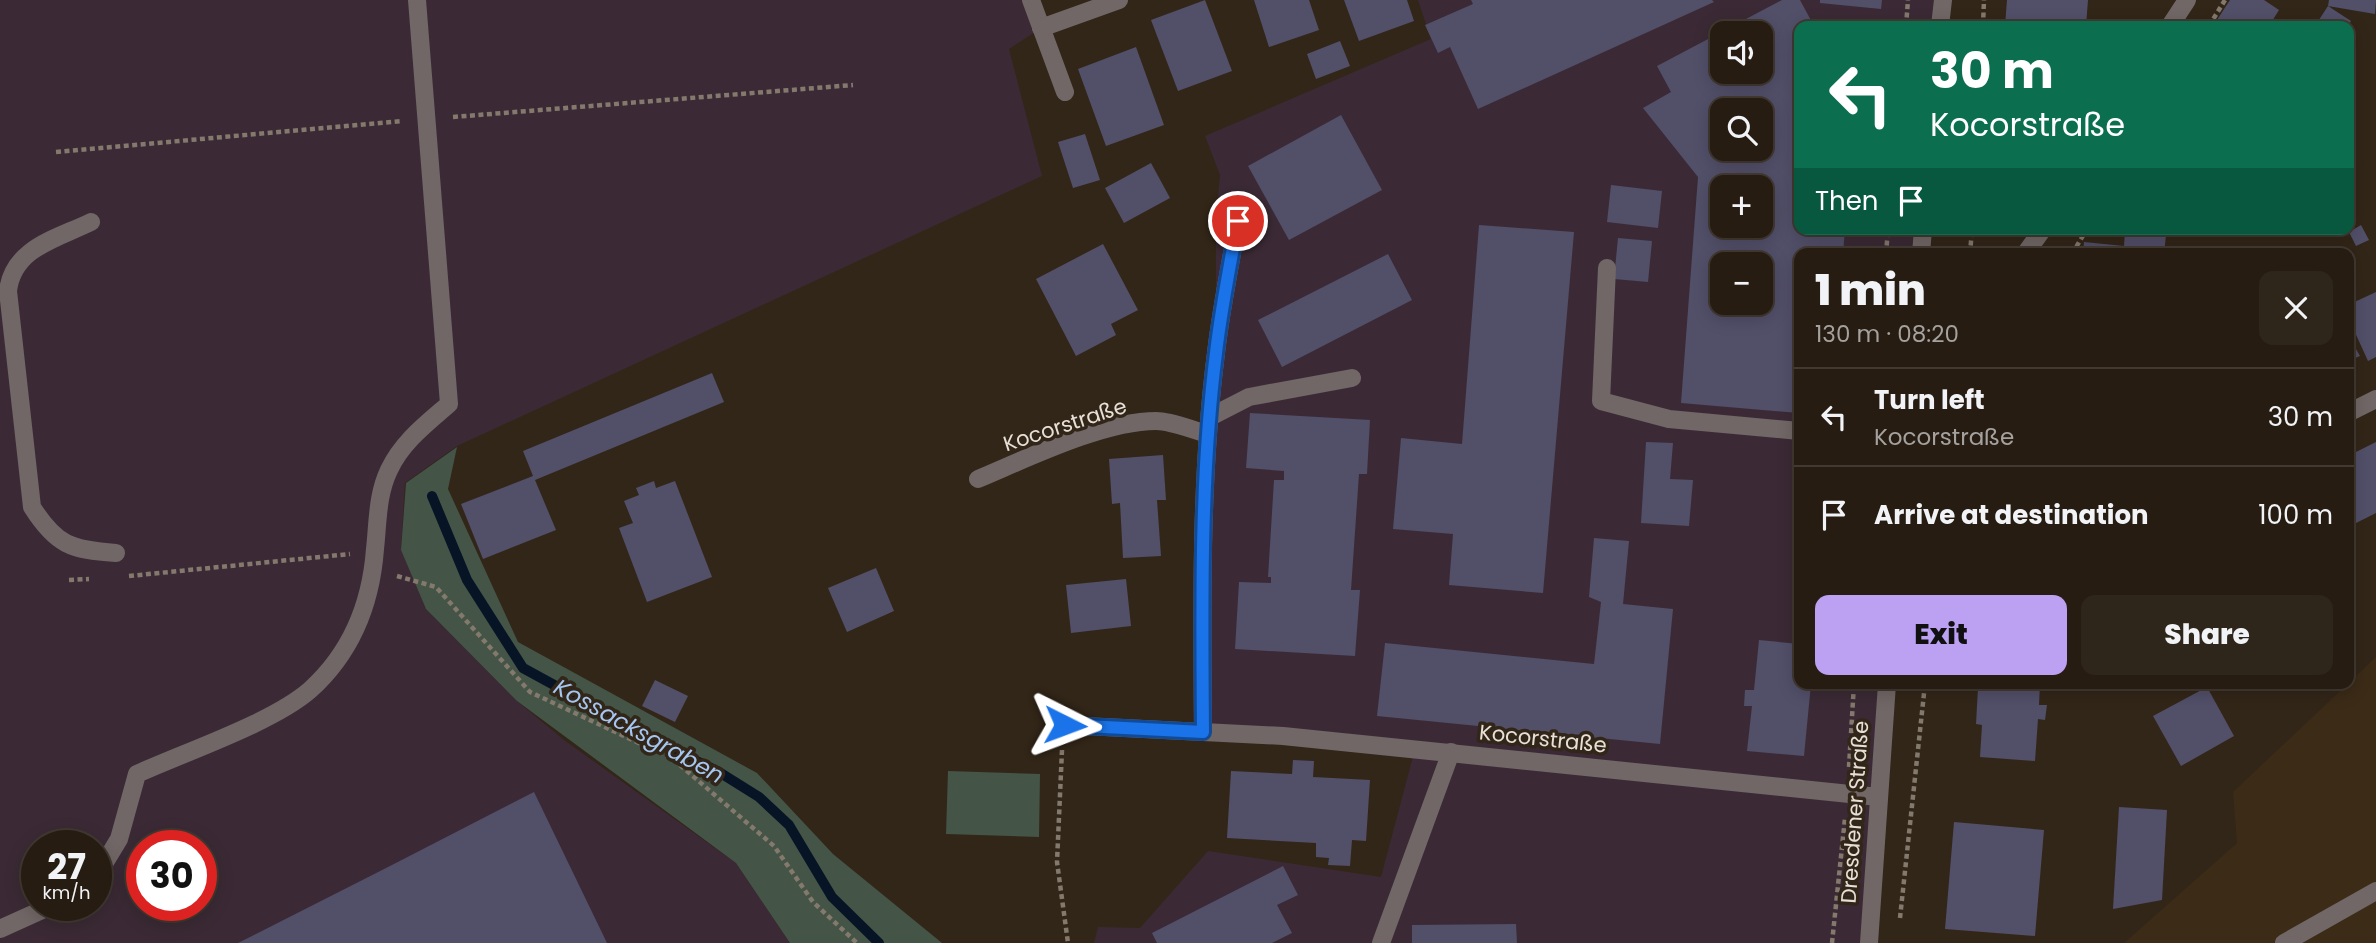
<!DOCTYPE html>
<meta charset="utf-8">
<style>
:root{--surface:#261c12;--page:#2e251b;--text:#f1f3f6;--muted:#a4a19f;--line:#423a32;--accent:#bca0f2}
body{margin:0;font-family:Poppins,sans-serif;background:var(--page);color:var(--text);height:100vh;display:flex;flex-direction:column;font-size:26px;white-space:nowrap}
*{box-sizing:border-box;margin:0}
p{font-size:23px;color:var(--muted)}
.icon{flex:none;width:38px;height:38px;fill:none;stroke:currentColor;stroke-width:2;stroke-linecap:round;stroke-linejoin:round}
.map{position:relative;flex:1;overflow:hidden}
.details{position:absolute;left:1794px;top:248px;width:560px;height:441px;display:flex;flex-direction:column;background:var(--surface);border-radius:14px;box-shadow:0 4px 18px #0003,0 0 0 2px var(--line)}
.details>*{flex:none}
.top-card{position:absolute;left:1794px;top:21px;width:560px;height:214px;border-radius:14px;box-shadow:0 4px 18px #0003,0 0 0 2px var(--line);background:#0b6e4f;color:#fff;overflow:hidden}
.buttons{position:absolute;left:1710px;top:21px;display:grid;gap:14px}
.buttons a{display:grid;place-items:center;width:63px;height:63px;border-radius:14px;background:var(--surface);box-shadow:0 4px 18px #0003,0 0 0 2px var(--line);font-size:35px}
.speed{position:absolute;left:21px;top:830px;display:flex;gap:14px;font-size:35px;font-weight:700;text-align:center}
.speed>*{display:grid;place-content:center;width:91px;height:91px;border-radius:50%;background:var(--surface);box-shadow:0 4px 18px #0003,0 0 0 2px var(--line);line-height:1}
.speed small{font-size:18px;font-weight:400}
.speed .limit{border:10px solid #d22;background:#fff;color:#111}
.pin{position:absolute;display:grid;place-items:center;width:60px;height:60px;color:#fff;margin:-30px;border:4px solid #fff;border-radius:50%;box-shadow:0 2px 7px #0007}
.me{position:absolute;width:77px;margin:-38px;rotate:93deg;stroke-linejoin:round;filter:drop-shadow(0 0 5px #0008)}
.turn{display:flex;align-items:center;gap:24px;height:147px;padding:0 21px;font-size:32px}
.turn .icon{width:91px;height:91px;stroke-width:2.5}
.turn b{display:block;font-size:49px;line-height:60px}
.then{display:flex;align-items:center;height:66px;padding:0 21px;background:#0003;gap:14px;font-size:26px}
.round{display:grid;place-items:center;flex:none;width:74px;height:74px;border-radius:14px;background:var(--page)}
.overview{display:flex;align-items:center;justify-content:space-between;height:119px;padding:0 21px}
h1{font-size:42px;font-weight:800;line-height:52px}
.action{display:flex;gap:14px;margin-top:auto;padding:14px 21px}
.action a{flex:1;height:80px;border-radius:14px;background:var(--accent);color:#111;font-size:28px;font-weight:800;line-height:80px;text-align:center}
.action a+a{background:var(--page);color:var(--text)}
ul{padding:0;list-style:none}
li{display:flex;align-items:center;gap:21px;height:98px;padding:0 21px;border-top:2px solid var(--line)}
li div{flex:1}
li b{display:block;font-size:26px}
li em{font-style:normal}
.map>svg:first-child{display:block}
.commercial{fill:#3b2a35;fill-rule:evenodd}
.built{fill:#3b2b17}
.green{fill:#445446}
.lines{fill:none;stroke-linecap:round;stroke-linejoin:round}
.stream{stroke:#071425;stroke-width:10}
.building{fill:#524f69;fill-rule:evenodd}
.path{stroke:#83796d;stroke-width:4.5;stroke-dasharray:5 3.5;stroke-linecap:butt}
.minor{stroke:#716766;stroke-width:18}
.route-casing{stroke:#114b97;stroke-width:18}
.route{stroke:#1a73e8;stroke-width:12}
.labels{text-anchor:middle;stroke-width:7;stroke-linejoin:round;paint-order:stroke}
.street-label{font-size:21px;fill:#e8e0d7;stroke:#322618}
.water-label{font-size:23px;font-style:italic;fill:#a6c6f2;stroke:#322618}
</style>
<div class="map">
<svg width="2376" height="943" viewBox="0 0 2376 943">
<rect width="100%" height="100%" fill="#322618"/>
<g class="commercial">
<path d="M0,0H1026L1038,30L1009,49L1042,176L457,446L405,483L401,549L426,609L517,701L564,740L736,863L790,943H0ZM37,845H96V905H37ZM142,845H201V905H142Z"/>
<path d="M1418,0H1942L1940,26H1799V229H1922L1920,254H1799V684H1887L1868,943H1094L1098,927L1140,928L1208,851L1381,877L1415,749L1203,732L1216,352V219L1220,175L1205,136L1431,39ZM1722,33H1760V72H1722ZM1722,110H1760V149H1722ZM1722,187H1760V226H1722ZM1722,264H1760V303H1722Z"/>
</g>
<path class="built" d="M2376,657V943H2124L2237,843L2233,792Z"/>
<g class="green">
<path d="M457,447L448,489L518,642L757,773L833,854L942,943H790L736,863L517,701L426,609L401,550L406,483Z"/>
<path d="M948,771L1040,774L1039,837L946,834Z"/>
</g>
<g class="lines">
<path class="stream" d="M432,496L467,580L523,668L662,744L719,772L759,797L789,825L832,897L879,943"/>
</g>
<g class="building">
<path d="M1205,0L1232,71L1178,91L1151,20Z"/>
<path d="M1254,0H1309L1319,30L1269,47Z"/>
<path d="M1344,0H1407L1414,21L1359,41Z"/>
<path d="M1471,0H1712L1714,2L1478,109L1450,47L1438,53L1425,25L1473,4Z"/>
<path d="M1782,0H1800L1814,26H1799V229H1845L1843,254H1799V413L1681,403L1698,177L1643,108L1671,92L1657,66ZM1722,33H1760V72H1722ZM1722,110H1760V149H1722ZM1722,187H1760V226H1722ZM1722,264H1760V303H1722Z"/>
<path d="M1820,0H1882L1881,9L1820,3Z"/>
<path d="M2007,0H2088L2086,26H2005Z"/>
<path d="M2230,0H2264L2279,10L2269,26H2213Z"/>
<path d="M2329,0H2376L2375,14L2328,6Z"/>
<path d="M2328,6L2351,21L2348,26H2315Z"/>
<path d="M1340,41L1350,66L1316,79L1307,54Z"/>
<path d="M1136,47L1164,125L1106,146L1078,69Z"/>
<path d="M1341,115L1382,190L1289,240L1248,166Z"/>
<path d="M1085,134L1100,180L1073,188L1058,142Z"/>
<path d="M1151,163L1170,198L1124,223L1105,188Z"/>
<path d="M1611,185L1662,191L1658,228L1607,222Z"/>
<path d="M1479,225L1574,232L1543,593L1449,585L1453,534L1393,529L1401,438L1462,444Z"/>
<path d="M2361,225L2369,240L2356,246L2349,232Z"/>
<path d="M2125,231L2166,235L2164,254H2083L2084,242L2124,246Z"/>
<path d="M1618,238L1652,241L1648,282L1614,279Z"/>
<path d="M1103,244L1138,310L1111,324L1116,335L1076,356L1036,279Z"/>
<path d="M1388,254L1412,300L1282,367L1258,320Z"/>
<path d="M2376,292V357L2368,361L2348,317V305Z"/>
<path d="M2348,335L2360,356L2348,361Z"/>
<path d="M712,373L724,402L535,480L556,530L483,559L461,504L533,476L523,451Z"/>
<path d="M1250,413L1370,420L1367,474H1359L1351,590H1360L1355,656L1235,649L1239,582L1271,583V577H1268L1274,480H1284V471L1246,468Z"/>
<path d="M1646,442L1673,443L1670,479L1693,480L1689,526L1641,523Z"/>
<path d="M2376,442V513L2352,525L2348,519V456Z"/>
<path d="M1163,455L1166,500H1157L1161,556L1123,558L1120,503L1112,504L1109,459Z"/>
<path d="M654,481L656,488L675,481L712,577L647,602L619,528L633,523L624,501L639,495L636,488Z"/>
<path d="M1594,538L1629,541L1623,604L1673,609L1660,744L1377,716L1385,643L1594,664L1601,602L1589,597Z"/>
<path d="M876,568L894,611L847,632L828,588Z"/>
<path d="M1126,579L1131,626L1071,633L1066,585Z"/>
<path d="M1759,640L1799,644V684H1811L1804,756L1747,751L1752,706H1744L1745,690H1754Z"/>
<path d="M655,680L688,696L675,722L642,706Z"/>
<path d="M1987,684H2040L2039,705H2047L2045,720L2038,719L2035,761L1980,757L1982,725L1976,724L1978,688H1986Z"/>
<path d="M2207,687L2234,736L2181,766L2153,716Z"/>
<path d="M1293,760L1314,761L1313,777L1370,780L1366,841L1352,840L1350,866L1328,865L1329,858L1316,857V843L1227,838L1231,771L1292,774Z"/>
<path d="M534,792L607,943H238L392,865Z"/>
<path d="M2119,807L2167,810L2162,900L2113,909Z"/>
<path d="M1954,822L2044,830L2035,936L1945,929Z"/>
<path d="M1283,866L1298,895L1277,905L1292,933L1272,943H1157L1152,933Z"/>
<path d="M1516,924L1517,943H1412V925Z"/>
</g>
<g class="lines">
<g class="path">
<path d="M1906,26L1908,0"/>
<path d="M1983,26L1984,0"/>
<path d="M2209,26L2225,0"/>
<path d="M453,117L853,85"/>
<path d="M56,152L402,121"/>
<path d="M1886,254L1888,229"/>
<path d="M1970,254L1972,229"/>
<path d="M2072,254L2087,229"/>
<path d="M129,576L350,554"/>
<path d="M397,576L436,587L530,692L673,759L774,846L813,902L857,943"/>
<path d="M69,580L89,579"/>
<path d="M1062,750L1057,862L1068,943"/>
<path d="M1849,767L1854,684"/>
<path d="M1900,918L1925,684"/>
<path d="M1832,943L1845,818"/>
</g>
<g class="minor">
<path d="M1031,0L1065,92"/>
<path d="M1940,26L1943,0"/>
<path d="M2170,26L2187,0"/>
<path d="M1041,28L1119,0"/>
<path d="M91,222C56,239 13,248 8,291L32,507C56,545 71,550 116,553"/>
<path d="M1921,254L1923,229"/>
<path d="M2025,254L2043,229"/>
<path d="M1607,268L1601,401L1669,419L1799,431"/>
<path d="M2348,413L2376,399"/>
<path d="M1210,417L1249,397L1352,378"/>
<path d="M978,479C1026,459 1103,421 1156,421C1172,421 1192,430 1208,434"/>
<path d="M1065,725L1283,736L1879,797"/>
<path d="M1203,732C1202,606 1200,478 1216,353C1221,309 1230,265 1238,221"/>
<path d="M96,877L119,839L137,774C185,752 272,723 310,690C351,653 371,603 375,549C378,522 377,495 389,470C402,442 426,424 449,404L417,0"/>
<path d="M0,929L53,905"/>
<path d="M1381,943L1451,752"/>
<path d="M1869,943L1887,684"/>
<path d="M2284,943L2376,891"/>
</g>
</g>
<g class="lines">
<defs>
<path id="route" d="M1065,725L1203,732C1202,606 1200,478 1216,353C1221,309 1230,265 1238,221"/>
</defs>
<use href="#route" class="route-casing"/>
<use href="#route" class="route"/>
</g>
<g class="labels">
<g class="street-label">
<text transform="translate(1065 425) rotate(-18)" y="7">Kocorstraße</text>
<text transform="translate(1543 739) rotate(6)" y="7">Kocorstraße</text>
<text transform="translate(1855 812) rotate(-86)" y="7">Dresdener Straße</text>
</g>
<g class="water-label">
<text transform="translate(639 731) rotate(29)" y="8">Kossacksgraben</text>
</g>
</g>
</svg>
<div class="buttons">
<a><svg class="icon" aria-label="sound" viewBox="0 0 24 24"><path d="M4 9h4l5-4v14l-5-4H4zM17 9q2 3 0 6"/></svg></a>
<a><svg class="icon" aria-label="search" viewBox="0 0 24 24"><circle cx="10" cy="10" r="6"/><path d="M15 15l6 6"/></svg></a>
<a>+</a>
<a>−</a>
</div>
<div class="speed"><div>27<small>km/h</small></div><div class="limit">30</div></div>
<div class="pin" style="left:1238px;top:221px;background:#d93025"><svg class="icon" aria-label="arrive" viewBox="0 0 24 24"><path d="M6 21V4h12l-3 4 3 4H6"/></svg></div>
<svg class="me" style="left:1065px;top:725px" viewBox="-20 -20 40 40"><path d="M0-17L14 15 0 8-14 15z" fill="#1a73e8" stroke="#fff" stroke-width="4"/></svg>
<div class="top-card">
<div class="turn"><svg class="icon" aria-label="left" viewBox="0 0 24 24"><path d="M17 20v-9H6M10 6l-5 5 5 5"/></svg><div><b>30 m</b>Kocorstraße</div></div>
<div class="then">Then<svg class="icon" aria-label="arrive" viewBox="0 0 24 24"><path d="M6 21V4h12l-3 4 3 4H6"/></svg></div>
</div>
<section class="details">
<div class="overview"><div><h1>1 min</h1><p>130 m · 08:20</p></div><a class="round"><svg class="icon" aria-label="close" viewBox="0 0 24 24"><path d="M6 6l12 12M18 6L6 18"/></svg></a></div>
<ul>
<li><svg class="icon" aria-label="left" viewBox="0 0 24 24"><path d="M17 20v-9H6M10 6l-5 5 5 5"/></svg><div><b>Turn left</b><p>Kocorstraße</p></div><em>30 m</em></li>
<li><svg class="icon" aria-label="arrive" viewBox="0 0 24 24"><path d="M6 21V4h12l-3 4 3 4H6"/></svg><div><b>Arrive at destination</b></div><em>100 m</em></li>
</ul>
<div class="action"><a>Exit</a><a>Share</a></div>
</section>
</div>
